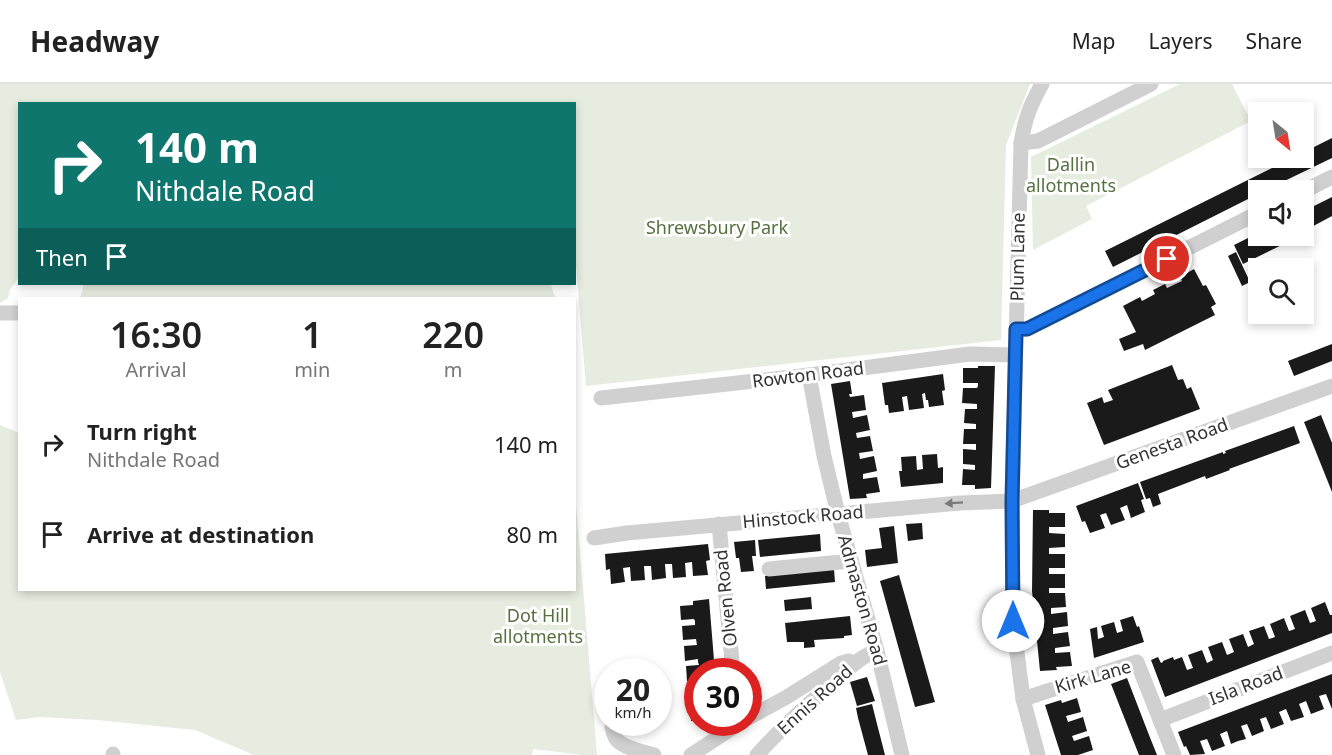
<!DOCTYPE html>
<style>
:root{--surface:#fff;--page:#f2f2f2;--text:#222;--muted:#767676;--line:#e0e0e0}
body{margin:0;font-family:"Noto Sans",sans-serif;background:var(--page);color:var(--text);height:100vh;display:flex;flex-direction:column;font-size:22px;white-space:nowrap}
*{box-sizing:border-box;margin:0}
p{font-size:20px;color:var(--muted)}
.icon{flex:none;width:33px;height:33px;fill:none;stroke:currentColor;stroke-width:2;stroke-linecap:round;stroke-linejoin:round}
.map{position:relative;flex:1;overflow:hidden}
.side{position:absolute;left:18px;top:213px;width:558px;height:294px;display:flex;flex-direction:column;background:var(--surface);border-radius:0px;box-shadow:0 3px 9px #0003}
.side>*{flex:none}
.hud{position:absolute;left:18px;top:18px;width:558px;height:183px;border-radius:0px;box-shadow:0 3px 9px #0003;background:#0f766e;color:#fff;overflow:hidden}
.needle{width:39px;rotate:150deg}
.tools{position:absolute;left:1248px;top:18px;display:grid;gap:12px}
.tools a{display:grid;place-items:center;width:66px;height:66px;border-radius:0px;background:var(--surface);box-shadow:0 3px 9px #0003;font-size:30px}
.speed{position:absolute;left:594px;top:574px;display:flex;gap:12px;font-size:30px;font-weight:700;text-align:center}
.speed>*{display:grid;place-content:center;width:78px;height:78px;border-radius:50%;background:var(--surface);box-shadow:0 3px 9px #0003;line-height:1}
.speed small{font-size:15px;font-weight:400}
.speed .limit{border:9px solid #d22;background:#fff;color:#111}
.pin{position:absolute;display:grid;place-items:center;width:51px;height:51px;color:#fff;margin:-26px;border:3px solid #fff;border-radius:50%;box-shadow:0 2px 6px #0007}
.me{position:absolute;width:66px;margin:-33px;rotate:0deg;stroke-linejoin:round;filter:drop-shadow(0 0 4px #0008)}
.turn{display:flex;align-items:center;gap:21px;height:126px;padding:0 18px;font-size:27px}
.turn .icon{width:78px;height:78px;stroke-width:2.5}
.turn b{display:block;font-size:42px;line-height:51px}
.then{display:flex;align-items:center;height:57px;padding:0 18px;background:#0003;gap:12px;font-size:22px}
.eta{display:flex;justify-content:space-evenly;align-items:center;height:102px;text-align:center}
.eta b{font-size:36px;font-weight:600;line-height:42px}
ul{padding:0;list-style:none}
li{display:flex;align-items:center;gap:18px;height:90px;padding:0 18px}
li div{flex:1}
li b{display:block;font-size:22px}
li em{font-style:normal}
header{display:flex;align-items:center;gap:36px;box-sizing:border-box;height:84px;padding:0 30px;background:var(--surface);border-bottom:2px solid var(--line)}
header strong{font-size:28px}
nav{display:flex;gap:33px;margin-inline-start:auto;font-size:21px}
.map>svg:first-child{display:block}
.green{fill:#e6ecdf}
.building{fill:#1a1a1a}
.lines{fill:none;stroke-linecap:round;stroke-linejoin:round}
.minor{stroke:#d0d0d0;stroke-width:15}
.oneway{fill:#7a7a7a}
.route-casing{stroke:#114b97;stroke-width:15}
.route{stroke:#1a73e8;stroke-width:10}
.labels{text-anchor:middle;stroke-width:6;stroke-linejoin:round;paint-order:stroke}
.park-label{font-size:18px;fill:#56703f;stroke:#fff}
.street-label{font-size:18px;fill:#333;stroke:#fff}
</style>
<header>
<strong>Headway</strong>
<nav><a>Map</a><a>Layers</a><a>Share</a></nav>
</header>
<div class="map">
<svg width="1332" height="671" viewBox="0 0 1332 671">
<rect width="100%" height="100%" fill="#fff"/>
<g class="green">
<path d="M0,0H1030L1006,61L1001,256L586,302L576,181H574V20H20L19,193L10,206L8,214L0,219Z"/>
<path d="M1180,0H1232L1251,37L1086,122L1092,135L1033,166L1031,73Z"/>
<path d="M84,200H510L551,201L555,214H80Z"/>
<path d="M0,341L19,349L20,506H574L575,408L597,671H583L533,665L532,671H254L195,646L97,636L40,633L16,636L0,588Z"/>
</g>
<g class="building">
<path d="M1332,54V74L1266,106H1258V110L1113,183L1105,167L1292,74H1304V68Z"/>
<path d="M1332,113V132L1304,147V127Z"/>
<path d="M1258,149V152H1290L1292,156L1243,180L1234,161Z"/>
<path d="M1236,168L1250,198L1242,202L1228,172Z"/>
<path d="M1194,185L1203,202L1206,201L1216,220L1211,223L1215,231L1145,266L1143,260L1124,267L1119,255L1136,248L1123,222L1140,213L1142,217L1155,210L1153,206L1165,200L1167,204L1182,197L1180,193Z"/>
<path d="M1332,260V277L1294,292L1288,277Z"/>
<path d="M1172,281L1178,296L1183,295L1187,305L1191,303L1200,325L1104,361L1087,319L1102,313L1104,319L1113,316L1108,306Z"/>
<path d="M978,282H995L991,404L975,405V401H962L963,385L975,386V381L963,380V365L976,366V360H963L964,345H976V340L964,339L965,325H977V320L962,319L963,304H977L978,302V299H963V284H978Z"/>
<path d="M943,290L945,306L942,307L944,321L929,323L928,316H926L925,309L922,310L924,324L909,326L907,312L902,313L904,327L889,329L888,321H885L882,299Z"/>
<path d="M850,297L852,310H849L850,313L864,311L866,326L852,328L853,334L867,331L870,346L856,349L857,354L870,352L873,367L859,369L860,375L874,372L877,387L863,390V395L877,393L880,408L866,410L867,414L850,415L831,300Z"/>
<path d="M1321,331L1332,359V408L1304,338Z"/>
<path d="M1294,342L1300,359L1229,385L1230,386L1206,395L1205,392L1158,410L1161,420L1153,423L1150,414L1146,415L1140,398L1223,368V370L1226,369L1225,367Z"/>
<path d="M937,370L938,384L943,383V399L901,403L899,387H902L901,373L916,372L917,386L923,385L922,371Z"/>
<path d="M1138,399L1144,415L1141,416L1145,428L1131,434L1127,421L1120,424L1125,436L1111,441L1106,429L1100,431L1105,444L1090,449L1085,437L1082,438L1076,422Z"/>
<path d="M1033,426H1049V429H1065V443H1049V449L1065,450V463L1049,464V470H1065V484H1049V490H1065V504H1049V509H1065L1066,523L1051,524V530L1067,528L1068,542L1053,544V550L1068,548L1070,562L1055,564V569L1070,568L1072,582L1056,583L1057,586L1040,587L1032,507Z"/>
<path d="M922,439L923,455L908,457L906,440Z"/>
<path d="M894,442L898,479L867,483L865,466L882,464L879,444Z"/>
<path d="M820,450L821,467L760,473L758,456Z"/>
<path d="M755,456L756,472H752L754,487L741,488L739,474H736L734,458Z"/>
<path d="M708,460L710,476L706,477L708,491L693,492L692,478L685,479L686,493L673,494L672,480H665L666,494L652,496L651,482H644L645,496L631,497L630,483L623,484L625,498L611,500L610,485L606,486L605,470Z"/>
<path d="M834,485L835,498L766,505L765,492Z"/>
<path d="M899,491L935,618L915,623L880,497Z"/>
<path d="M811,513L812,525L785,527L784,516Z"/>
<path d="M709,515L715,588H698V596L687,597L686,582L699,581L698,578V575L685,577L684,562L697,561L696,555L683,556L682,542L695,541V537L694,535L681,536L680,522L693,521V517Z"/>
<path d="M1325,518L1330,531H1332V549L1165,613L1151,576L1158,573L1161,579L1163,578V577L1173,573L1174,576L1182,573L1187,586L1193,584L1188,571L1202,566L1207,579L1213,576L1208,563L1222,558L1227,571L1234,568L1229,555L1243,550L1248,563L1254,560L1249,547L1264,542L1269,555L1275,553L1270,540L1284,534L1289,547L1295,545L1290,532L1305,526L1310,539L1316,537L1311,524Z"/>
<path d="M850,532L852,551L844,552V554L814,556L815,563L804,564V558H787L785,539Z"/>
<path d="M1133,532L1137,543L1139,542L1144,558L1094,574L1090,545L1097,543L1098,555L1104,553L1101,542L1114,538L1117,549L1123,547L1120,536Z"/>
<path d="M1332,590V625L1326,610L1319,612L1324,625L1311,630L1306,617L1299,620L1304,633L1291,637L1286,625L1279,628L1284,640L1271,645L1266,633L1260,635L1264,647L1252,652L1247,640L1241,642L1246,655L1238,657L1231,660L1227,647L1220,650L1225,662L1212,667L1207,655L1200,657L1205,670L1190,671L1186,662L1184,663L1178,648Z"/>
<path d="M867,593L875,617L857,622L850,598Z"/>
<path d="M1127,594L1149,651L1157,671H1139L1122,628L1111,600Z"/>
<path d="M698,602V616L689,617L688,603Z"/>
<path d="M1077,614L1081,628L1066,632L1068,638L1083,633L1087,647L1072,652L1074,657L1089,652L1093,666L1078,671H1061L1045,621L1061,616L1062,619Z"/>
<path d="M872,620L877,640L885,671H868L858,634L856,624Z"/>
<path d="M698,622V636L691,637L690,623Z"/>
</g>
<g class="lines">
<g class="minor">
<path d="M1021,59L1038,57L1151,0"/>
<path d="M1304,107L1332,93"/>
<path d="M0,229H20"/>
<path d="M1016,245H1027L1258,129"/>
<path d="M809,291L824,372L838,430L877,567L902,671"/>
<path d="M601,314L809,291L970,270L1015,271"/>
<path d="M719,440L733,588"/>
<path d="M594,454L627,449L960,419L1012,417L1332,302"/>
<path d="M769,485L851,477"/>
<path d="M1023,615L1137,578L1174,671"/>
<path d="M748,634L785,614L841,579L849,577L854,580"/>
<path d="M1160,636L1332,569"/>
<path d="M612,643C613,647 614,653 617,656C624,664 644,668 654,671"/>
<path d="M113,670V671"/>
<path d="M691,671L740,639"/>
<path d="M757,671C781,644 808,620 835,597C848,586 860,572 877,567"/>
<path d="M1038,671L1023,615L1013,537L1012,417L1021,59C1025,34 1030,22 1042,0"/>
</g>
</g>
<defs><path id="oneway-solid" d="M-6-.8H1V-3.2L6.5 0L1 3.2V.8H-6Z" transform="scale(1.5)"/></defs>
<use class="oneway" href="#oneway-solid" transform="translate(954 419) rotate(176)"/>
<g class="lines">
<defs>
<path id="route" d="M1013,537L1012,417L1016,245H1027L1167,175"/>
</defs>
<use href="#route" class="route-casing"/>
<use href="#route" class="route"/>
</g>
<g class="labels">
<g class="park-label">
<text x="1071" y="87">Dallin<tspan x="1071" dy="21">allotments</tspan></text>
<text x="717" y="150">Shrewsbury Park</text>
<text x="538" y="538">Dot Hill<tspan x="538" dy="21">allotments</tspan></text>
</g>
<g class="street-label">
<text transform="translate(1018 173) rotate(-89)" y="6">Plum Lane</text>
<text transform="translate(808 291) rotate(-7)" y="6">Rowton Road</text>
<text transform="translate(1172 360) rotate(-20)" y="6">Genesta Road</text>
<text transform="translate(803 433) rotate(-5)" y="6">Hinstock Road</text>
<text transform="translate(726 514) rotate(-96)" y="6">Olven Road</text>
<text transform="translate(862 516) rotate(74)" y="6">Admaston Road</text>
<text transform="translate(1093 593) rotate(-16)" y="6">Kirk Lane</text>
<text transform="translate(1246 602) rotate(-21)" y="6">Isla Road</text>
<text transform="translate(815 616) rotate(-42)" y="6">Ennis Road</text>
</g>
</g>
</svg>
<div class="tools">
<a><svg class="needle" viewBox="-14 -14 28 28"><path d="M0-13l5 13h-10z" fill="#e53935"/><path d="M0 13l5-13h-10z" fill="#767676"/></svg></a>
<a><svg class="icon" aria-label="sound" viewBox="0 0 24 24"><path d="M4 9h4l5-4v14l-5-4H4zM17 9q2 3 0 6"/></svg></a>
<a><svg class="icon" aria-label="search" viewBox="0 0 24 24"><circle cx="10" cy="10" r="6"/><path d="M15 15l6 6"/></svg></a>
</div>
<div class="speed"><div>20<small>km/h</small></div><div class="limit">30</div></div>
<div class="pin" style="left:1167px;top:175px;background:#d93025"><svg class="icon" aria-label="arrive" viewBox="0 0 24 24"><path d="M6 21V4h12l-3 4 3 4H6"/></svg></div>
<svg class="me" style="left:1013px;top:537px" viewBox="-20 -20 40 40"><circle r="19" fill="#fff"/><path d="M0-13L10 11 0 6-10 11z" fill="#1a73e8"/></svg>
<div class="hud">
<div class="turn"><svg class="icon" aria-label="right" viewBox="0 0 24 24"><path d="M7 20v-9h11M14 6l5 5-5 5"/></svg><div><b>140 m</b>Nithdale Road</div></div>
<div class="then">Then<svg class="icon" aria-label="arrive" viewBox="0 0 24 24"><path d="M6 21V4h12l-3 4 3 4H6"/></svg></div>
</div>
<section class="side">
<div class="eta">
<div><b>16:30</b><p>Arrival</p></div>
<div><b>1</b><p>min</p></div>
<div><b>220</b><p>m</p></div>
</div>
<ul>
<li><svg class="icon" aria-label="right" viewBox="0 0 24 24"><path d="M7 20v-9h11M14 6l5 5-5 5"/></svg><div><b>Turn right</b><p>Nithdale Road</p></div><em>140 m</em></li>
<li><svg class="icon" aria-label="arrive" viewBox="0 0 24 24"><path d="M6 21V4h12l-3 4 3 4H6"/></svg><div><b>Arrive at destination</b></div><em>80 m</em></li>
</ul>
</section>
</div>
